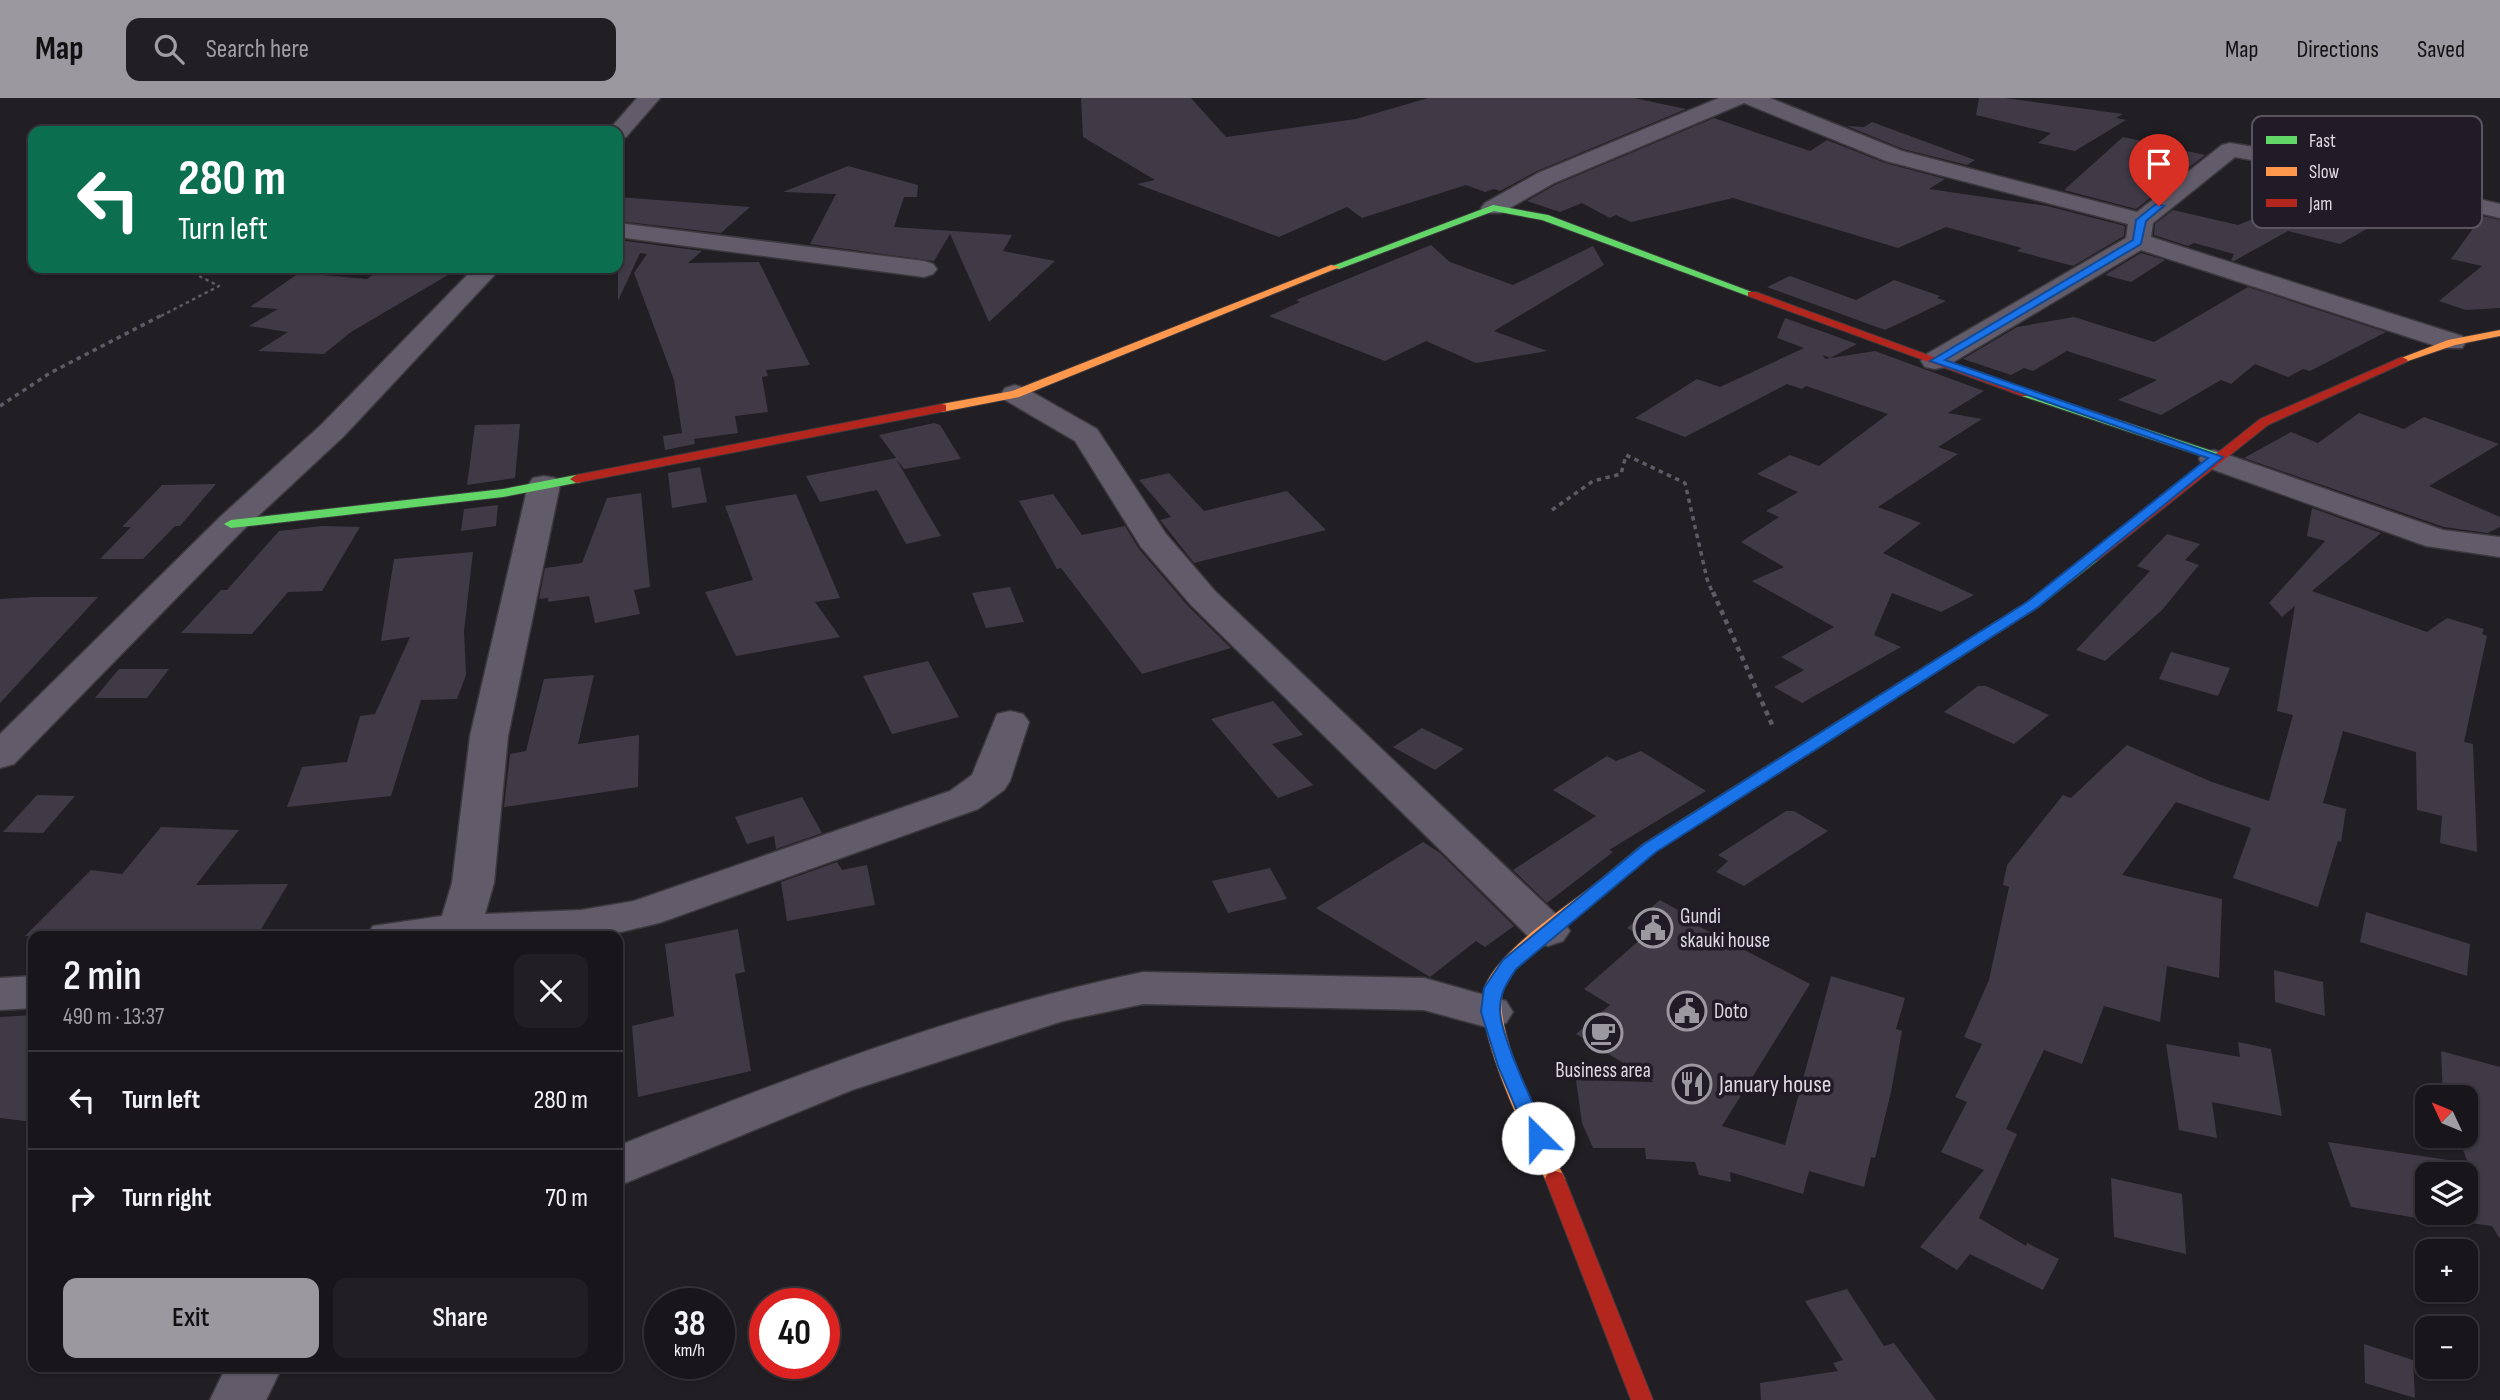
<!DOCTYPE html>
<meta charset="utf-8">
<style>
:root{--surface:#19161b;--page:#221f24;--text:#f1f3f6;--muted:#9f9fa3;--line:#37353a;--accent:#9b98a0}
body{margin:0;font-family:"Sofia Sans Condensed",sans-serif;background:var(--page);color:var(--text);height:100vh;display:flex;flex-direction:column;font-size:26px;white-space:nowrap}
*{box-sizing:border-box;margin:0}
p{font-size:23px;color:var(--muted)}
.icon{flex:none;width:38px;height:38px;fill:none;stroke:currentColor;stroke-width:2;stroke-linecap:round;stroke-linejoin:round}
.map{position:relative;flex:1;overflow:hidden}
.details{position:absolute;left:28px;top:833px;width:595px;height:441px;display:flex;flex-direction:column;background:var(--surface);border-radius:14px;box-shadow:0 2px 5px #0004,0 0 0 2px var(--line)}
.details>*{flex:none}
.banner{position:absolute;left:28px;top:28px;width:595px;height:147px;border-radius:14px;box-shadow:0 2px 5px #0004,0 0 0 2px var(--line);background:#0b6e4f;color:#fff;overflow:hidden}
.needle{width:46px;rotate:314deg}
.tools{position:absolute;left:2415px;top:987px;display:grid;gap:14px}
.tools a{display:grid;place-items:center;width:63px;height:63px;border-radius:14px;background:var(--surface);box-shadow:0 2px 5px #0004,0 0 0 2px var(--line);font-size:35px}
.speed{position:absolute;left:644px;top:1190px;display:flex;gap:14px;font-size:35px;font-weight:700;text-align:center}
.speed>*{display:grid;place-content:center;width:91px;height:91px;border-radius:50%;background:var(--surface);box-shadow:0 2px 5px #0004,0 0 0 2px var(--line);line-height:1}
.speed small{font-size:18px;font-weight:400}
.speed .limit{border:10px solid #d22;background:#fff;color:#111}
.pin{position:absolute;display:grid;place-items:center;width:60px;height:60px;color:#fff;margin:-72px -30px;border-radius:50% 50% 50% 0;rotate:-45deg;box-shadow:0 0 7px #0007}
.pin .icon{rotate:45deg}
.me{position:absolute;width:77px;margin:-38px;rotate:337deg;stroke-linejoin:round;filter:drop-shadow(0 0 5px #0008)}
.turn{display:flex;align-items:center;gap:24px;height:147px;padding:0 35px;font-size:32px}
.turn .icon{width:91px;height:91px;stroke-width:2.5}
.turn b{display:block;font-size:49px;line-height:60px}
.round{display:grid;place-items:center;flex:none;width:74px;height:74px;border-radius:14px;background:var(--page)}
.overview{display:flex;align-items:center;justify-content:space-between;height:119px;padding:0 35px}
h1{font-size:42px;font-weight:600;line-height:52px}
.action{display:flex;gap:14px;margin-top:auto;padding:14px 35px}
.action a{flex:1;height:80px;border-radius:14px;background:var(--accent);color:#111;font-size:28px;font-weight:600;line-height:80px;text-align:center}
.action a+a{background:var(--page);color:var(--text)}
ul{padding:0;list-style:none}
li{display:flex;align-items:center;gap:21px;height:98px;padding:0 35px;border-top:2px solid var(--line)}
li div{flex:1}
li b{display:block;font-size:26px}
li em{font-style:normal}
header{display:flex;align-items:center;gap:42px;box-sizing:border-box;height:98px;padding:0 35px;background:var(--accent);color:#111}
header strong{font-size:33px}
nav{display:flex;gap:38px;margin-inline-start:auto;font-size:24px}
.search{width:490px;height:63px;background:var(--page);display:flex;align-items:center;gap:18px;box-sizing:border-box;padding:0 24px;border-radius:14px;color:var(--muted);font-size:26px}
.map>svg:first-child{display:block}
.building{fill:#403a46;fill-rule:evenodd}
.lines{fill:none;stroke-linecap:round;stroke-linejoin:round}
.street-casing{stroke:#3b393e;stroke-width:3}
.fast-casing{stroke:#3b393e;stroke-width:2}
.slow-casing{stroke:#3b393e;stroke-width:2}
.jam-casing{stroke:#3b393e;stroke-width:2}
.path-far2{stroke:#5f5a65;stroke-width:2.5;stroke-dasharray:3.5 3.5;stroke-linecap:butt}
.path-far1{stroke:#5f5a65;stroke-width:3.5;stroke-dasharray:4.5 4.5;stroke-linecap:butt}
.path{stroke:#5f5a65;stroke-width:4.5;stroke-dasharray:5 5;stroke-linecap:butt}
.street{fill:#625c6a;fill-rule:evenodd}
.fast{fill:#63d668;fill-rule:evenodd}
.slow{fill:#ff974d;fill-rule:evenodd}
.jam{fill:#b3261e;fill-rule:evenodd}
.route{fill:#1a73e8;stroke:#114b97;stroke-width:2}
.labels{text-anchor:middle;stroke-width:7;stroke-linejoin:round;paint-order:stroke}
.poi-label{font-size:21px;fill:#dddae2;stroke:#211b27;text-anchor:start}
.near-poi-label{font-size:24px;fill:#dddae2;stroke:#211b27;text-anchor:start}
.key{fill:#211b27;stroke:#59545f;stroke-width:2}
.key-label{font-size:19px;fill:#dddae2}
</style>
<header>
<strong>Map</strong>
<div class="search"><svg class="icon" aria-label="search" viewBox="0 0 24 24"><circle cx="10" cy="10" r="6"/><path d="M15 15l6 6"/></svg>Search here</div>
<nav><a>Map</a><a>Directions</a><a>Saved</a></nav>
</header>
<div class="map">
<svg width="2500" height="1302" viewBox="0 0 2500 1302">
<rect width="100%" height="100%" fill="#211e24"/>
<g class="building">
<path d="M1081,0H1191L1226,39L1356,21L1428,0H1634L1686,11L1537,73L1500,93L1494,91L1485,94L1466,87L1362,120L1347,109L1279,139L1137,86L1155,82L1083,39Z"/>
<path d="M1979,0H2005L2123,16L2116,20L2126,22L2075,53L2038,45L2051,35L1976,17Z"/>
<path d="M1714,20L1810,53L1827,42L1885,65L1945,81L1929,91L2047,108L2125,128L2124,138L2073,168L2017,153L2022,150L1946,129L1898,150L1733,100L1631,124L1616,117L1610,120L1582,105L1560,114L1527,103L1555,87Z"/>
<path d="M1872,24L1975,62L1967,67L1903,51L1847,28L1864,29Z"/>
<path d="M2123,39L2205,57L2136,111L2064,92Z"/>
<path d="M848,68L918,87L917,99H904L894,129L1012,137L1003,153L1055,163L989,224L950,136L934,163L810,146L836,96L783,94Z"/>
<path d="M2285,75L2338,91L2373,92L2417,103L2340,146L2288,133L2234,163L2231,162L2234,156L2194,145L2188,148L2154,137L2155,126L2173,112L2238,127L2258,119Z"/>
<path d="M618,99L750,109L721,135L618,123Z"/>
<path d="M2482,118L2500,122V210L2466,212L2439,203L2482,168L2451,161Z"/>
<path d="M618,142L702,153L688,165L759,164L810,267L766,272L768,278L762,279L768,314L735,318L738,335L694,341L695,346L665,352L663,338L682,335L674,282L634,175L647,156L640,155L618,203Z"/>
<path d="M1431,147L1450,164L1513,187L1593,148L1604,167L1494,233L1547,253L1476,265L1426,243L1385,263L1269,218L1300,204L1296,202Z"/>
<path d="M2141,155L2165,162L2131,184L2105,177Z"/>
<path d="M376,174L448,177L351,234L324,256L258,253L288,234L249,228L278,211L250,209L299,175L367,181Z"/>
<path d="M1790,178L1856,202L1894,182L1940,198L1937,200L1946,203L1885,232L1767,189Z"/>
<path d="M2248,189L2386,234L2310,273L2303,271L2288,279L2255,266L2231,286L2221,282L2161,317L2118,302L2157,282L2067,253L2033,273L2024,270L2011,277L1963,261L2017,229L2074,219L2154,244Z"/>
<path d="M1785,220L1857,246L1830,260L1823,257L1825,261L1875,253L1984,293L1948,315L1982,321L1938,349L1958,356L1878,409L1921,425L1883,455L1974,497L1941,514L1892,495L1874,537L1901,549L1802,605L1774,589L1804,572L1781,559L1834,529L1752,483L1784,469L1741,444L1779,419L1766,413L1798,394L1757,376L1790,357L1819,368L1888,316L1806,288L1802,291L1787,286L1685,339L1635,320L1697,281L1720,289L1804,250L1777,240Z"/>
<path d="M2359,315L2404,331L2424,319L2499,346L2429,388L2500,419V429L2488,435L2444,429L2244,360L2291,334L2318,345Z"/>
<path d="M934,325L940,327L961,361L904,371L896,361L941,438L906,446L877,392L820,404L806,378L896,360L879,337Z"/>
<path d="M520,326L515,380L467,387L475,327Z"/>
<path d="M700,369L707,404L672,410L668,375Z"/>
<path d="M1169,375L1204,413L1287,393L1326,432L1194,465L1160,422L1171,419L1139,382Z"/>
<path d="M216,386L180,428H175L143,461H100L131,429H122L162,387Z"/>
<path d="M641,395L650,489L634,492L640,516L595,525L589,498L548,504V500L539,501L545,470L582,465L607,400Z"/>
<path d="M796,396L840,500L815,504L840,539L736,558L705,494L753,482L725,408Z"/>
<path d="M1053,396L1082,437L1125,428L1139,451L1189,509L1231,550L1142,576L1061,470L1057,471L1019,403Z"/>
<path d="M498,407L496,428L461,433L464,411Z"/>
<path d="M2312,410L2381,435L2312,493L2427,534L2447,520L2484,531L2482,536L2487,538L2464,644L2473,646L2477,754L2440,745L2442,718L2417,712L2416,654L2343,633L2323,705L2346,711L2341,744L2338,743L2318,809L2233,780L2251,730L2176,704L2122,777L2222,801L2219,880L2167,868L2160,924L2104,908L2082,966L2044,952L2006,1031L2017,1036L1979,1120L2026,1148L2027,1145L2059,1161L2043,1192L1970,1156L1957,1172L1920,1149L1984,1072L1941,1054L1967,1004L1955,999L1982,946L1964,939L1989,882L2009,789L2003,787L2007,767L2063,697L2071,700L2127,647L2212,684L2269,703L2293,617L2277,613L2295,508L2282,519L2269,505L2325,443L2307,438Z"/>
<path d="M322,428L360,429L322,493L288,494L252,536L181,535L221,492H227L279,433Z"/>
<path d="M2167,436L2200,446L2185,462L2199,467L2162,512L2105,563L2076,552L2150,473L2137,468Z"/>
<path d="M473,454L464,533L466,577L457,601L421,602L391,698L287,709L302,669L347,664L360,618L375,616L410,539L381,543L394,461Z"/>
<path d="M1010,489L1024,524L986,530L972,495Z"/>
<path d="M35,499H98L0,605V501Z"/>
<path d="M2171,554L2230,570L2218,598L2159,581Z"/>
<path d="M928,563L959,619L892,636L863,578Z"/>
<path d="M119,571H169L147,600H95Z"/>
<path d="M594,577L578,646L639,637L638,689L504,709L510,656L526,653L544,581Z"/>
<path d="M1978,588H1986L2049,617L2014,646L1944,614Z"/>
<path d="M1273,603L1303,637L1272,646L1313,687L1278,700L1211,621Z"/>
<path d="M1422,630L1464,651L1435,672L1393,649Z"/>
<path d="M1641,653L1706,693L1609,752L1613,754L1547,805L1513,772L1596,718L1553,692L1607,658L1616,663Z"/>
<path d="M37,697L75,698L43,735L3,734Z"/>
<path d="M802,699L822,735L776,751L774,738L747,746L735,719Z"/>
<path d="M1786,713H1794L1828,733L1744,788L1716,774L1728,763L1718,757Z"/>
<path d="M161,729L239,732L196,787L288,786L257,838H25L91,772L122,776Z"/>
<path d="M1423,744L1440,755L1514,828L1485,849L1476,843L1430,879L1316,810Z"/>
<path d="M837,764L842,772L867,767L875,807L787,823L781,784Z"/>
<path d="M1270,770L1287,801L1228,815L1212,783Z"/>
<path d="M1660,802L1687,817L1683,820L1810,886L1722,1028L1785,1047L1831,878L1905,900L1896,931L1902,933L1891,994L1875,1060L1871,1059L1864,1089L1809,1073L1803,1096L1730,1074L1731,1084L1699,1077L1695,1064L1646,1061L1645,1050H1593L1582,1025L1576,982L1654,984L1576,936L1610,907L1584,891L1643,839L1627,830Z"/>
<path d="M2366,814L2470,846L2467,878L2360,844Z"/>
<path d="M738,831L745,874L735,876L751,973L638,999L632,928L674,918L665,846Z"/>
<path d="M2274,872L2323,884L2325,918L2275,904Z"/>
<path d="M33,917V1024L0,1020V919Z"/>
<path d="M2238,944L2271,951L2282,1018L2212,1004L2217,1040L2179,1032L2166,946L2240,959Z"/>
<path d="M2441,953L2500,969V1141L2492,1128L2440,1121L2441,1124L2351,1109L2328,1044L2468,1065L2458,1038H2466V999H2443ZM2427,1076H2466V1115H2427Z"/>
<path d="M2111,1080L2182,1096L2186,1156L2114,1139Z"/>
<path d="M1847,1191L1884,1248L1894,1245L1936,1302H1761L1760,1285L1838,1273L1833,1265L1843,1262L1805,1203Z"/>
<path d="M2364,1246L2413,1262L2415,1300L2365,1285Z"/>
</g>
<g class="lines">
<defs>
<g id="street">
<path d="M637,0H660L626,39L618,41V33H608Z"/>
<path d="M1719,0H1770L1902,53L2137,114L2222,47L2230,45L2279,53L2500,106V120L2279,67L2235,59L2153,125L2151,139L2462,238L2466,244L2462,250H2442L2141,152L1945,269L1935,271L1925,269L1921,263L1925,257L2126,140L2128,126L1886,63L1744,5L1554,85L1501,115H1485L1481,110L1485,105L1538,75Z"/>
<path d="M618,125L924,163L933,166L937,171L933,176L924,179L618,139Z"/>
<path d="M474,170H501L344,338L242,433L14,666L0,670V636L220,419L322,326Z"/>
<path d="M1015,287L1025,290L1097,331L1166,436L1215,493L1563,823L1570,833L1563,843L1548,848L1533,843L1191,507L1141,449L1075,343L1005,302L1001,296L1005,290Z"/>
<path d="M2214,352L2443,432L2500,439V459L2426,448L2203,368L2199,361L2203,354Z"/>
<path d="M544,378L555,380L560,387L508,638L494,785L485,816L581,812L634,803L950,693L972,677L997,616L1010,613L1023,616L1029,624L1010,683L1004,692L978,711L659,825L604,838H366L373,828L442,818L452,785L470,638L528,387L533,380Z"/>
<path d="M1143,874L1424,880L1506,903L1513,914L1506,925L1490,930L1424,912L1143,906L1063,923L852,992L618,1088V1048C790,979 961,912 1143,874Z"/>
<path d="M33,878V910L0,912V880Z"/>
<path d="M226,1269H282L266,1302H210Z"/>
</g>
<g id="fast">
<path d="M1493,107L1548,117L1757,196L1748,198L1542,122L1494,113L1339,171L1330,169Z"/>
<path d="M2026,291L2221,356L2223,359L2217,363L2213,362L2022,298V292Z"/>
<path d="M576,377L581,378V384L503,399L231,430L224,426L231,422L503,391Z"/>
<path d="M2092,456L2097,457L2099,460L2097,463L2037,510L1655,754L1607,794H1595L1592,790L1595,786L1643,746L2027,504Z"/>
</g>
<g id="slow">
<path d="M1331,167L1340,169L1019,299L942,314L936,310L942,306L1012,293Z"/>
<path d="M2500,232V238L2455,247L2402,265L2396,262L2448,242Z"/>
<path d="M1601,784L1607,786L1610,790L1607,794C1580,816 1517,858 1504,888C1488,925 1548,1044 1565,1081L1562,1087L1555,1089L1548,1087L1545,1081C1528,1042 1470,927 1485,888C1500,852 1564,810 1595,786Z"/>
</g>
<g id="jam">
<path d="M1748,194H1756L2032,295L2030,298H2022L1748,198Z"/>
<path d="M2402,259L2408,262L2406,264L2268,327L2097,463L2092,464L2085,460L2260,321Z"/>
<path d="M942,306L946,307V313L576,385L570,381L576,377Z"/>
<path d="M1555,1073L1562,1075L1565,1081L1653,1302H1631L1545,1081L1548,1075Z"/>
</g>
</defs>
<use href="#street" class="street-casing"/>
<use href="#fast" class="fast-casing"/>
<use href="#slow" class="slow-casing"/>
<use href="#jam" class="jam-casing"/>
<path class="path-far2" d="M161,218L219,188L183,170"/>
<g class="path-far1">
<path d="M0,308L50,275L164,216"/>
<path d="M1552,412L1593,383L1621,376L1626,357L1685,385L1707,481L1713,496"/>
</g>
<path class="path" d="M1713,494L1774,631"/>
<use href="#street" class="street"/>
<use href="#fast" class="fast"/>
<use href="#slow" class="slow"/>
<use href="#jam" class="jam"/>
</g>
<path class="route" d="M2156,106L2164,108L2146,123L2141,146L1945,262L2223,359L2037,510L1656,754L1516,871C1507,885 1500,894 1500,911C1499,937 1537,1013 1548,1040L1545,1046H1531L1498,968L1481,914L1484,890L1503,862L1644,746L2027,504L2208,360L1930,263L2133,142L2136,122Z"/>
<defs>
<symbol id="civic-ring" viewBox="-11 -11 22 22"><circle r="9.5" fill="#211b27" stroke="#9b98a0" stroke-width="1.5"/><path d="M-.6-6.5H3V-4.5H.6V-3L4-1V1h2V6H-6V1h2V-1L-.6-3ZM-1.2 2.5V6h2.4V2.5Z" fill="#9b98a0"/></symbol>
<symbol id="cafe-ring" viewBox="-11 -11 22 22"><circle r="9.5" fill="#211b27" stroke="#9b98a0" stroke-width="1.5"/><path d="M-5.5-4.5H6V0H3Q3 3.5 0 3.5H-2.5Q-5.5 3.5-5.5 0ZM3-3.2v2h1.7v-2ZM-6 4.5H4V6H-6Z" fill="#9b98a0"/></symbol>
<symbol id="restaurant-ring" viewBox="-11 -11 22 22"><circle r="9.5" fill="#211b27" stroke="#9b98a0" stroke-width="1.5"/><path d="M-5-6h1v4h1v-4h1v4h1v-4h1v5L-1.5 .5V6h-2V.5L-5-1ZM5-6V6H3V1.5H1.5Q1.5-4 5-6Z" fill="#9b98a0"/></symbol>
</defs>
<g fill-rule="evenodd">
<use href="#civic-ring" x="1631" y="808" width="44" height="44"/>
<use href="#civic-ring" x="1665" y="891" width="44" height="44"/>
<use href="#cafe-ring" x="1581" y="913" width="44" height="44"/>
<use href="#restaurant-ring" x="1670" y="964" width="44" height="44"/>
</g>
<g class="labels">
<g class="poi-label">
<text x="1680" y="825">Gundi<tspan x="1680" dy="24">skauki house</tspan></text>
<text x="1714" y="920">Doto</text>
<text x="1603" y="979" text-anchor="middle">Business area</text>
</g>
<g class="near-poi-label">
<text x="1719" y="994">January house</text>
</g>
</g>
<rect x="2252" y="18" width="230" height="112" rx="10" class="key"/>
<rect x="2266" y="38" width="31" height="8" fill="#63d668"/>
<rect x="2266" y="69" width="31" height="9" fill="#ff974d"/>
<rect x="2266" y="101" width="31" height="8" fill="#b3261e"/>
<g class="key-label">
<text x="2309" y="49">Fast</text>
<text x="2309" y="80">Slow</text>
<text x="2309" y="112">Jam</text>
</g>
</svg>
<div class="tools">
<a><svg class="needle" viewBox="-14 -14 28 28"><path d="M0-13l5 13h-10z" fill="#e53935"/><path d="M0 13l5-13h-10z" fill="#9f9fa3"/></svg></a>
<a><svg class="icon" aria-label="layers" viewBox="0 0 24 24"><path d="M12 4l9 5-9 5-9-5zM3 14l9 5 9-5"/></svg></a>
<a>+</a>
<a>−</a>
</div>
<div class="speed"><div>38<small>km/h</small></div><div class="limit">40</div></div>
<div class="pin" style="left:2159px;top:108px;background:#d93025"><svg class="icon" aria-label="arrive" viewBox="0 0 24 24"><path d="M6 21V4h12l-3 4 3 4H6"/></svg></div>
<svg class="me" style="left:1538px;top:1040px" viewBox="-20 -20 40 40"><circle r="19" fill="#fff"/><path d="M0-13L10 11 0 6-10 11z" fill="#1a73e8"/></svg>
<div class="banner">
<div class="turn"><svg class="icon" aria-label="left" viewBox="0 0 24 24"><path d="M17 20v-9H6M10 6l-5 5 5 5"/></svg><div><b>280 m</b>Turn left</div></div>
</div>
<section class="details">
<div class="overview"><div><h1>2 min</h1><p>490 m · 13:37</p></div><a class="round"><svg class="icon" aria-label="close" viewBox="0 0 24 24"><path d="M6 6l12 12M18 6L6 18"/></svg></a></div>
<ul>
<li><svg class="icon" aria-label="left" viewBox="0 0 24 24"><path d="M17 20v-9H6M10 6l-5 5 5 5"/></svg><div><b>Turn left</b></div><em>280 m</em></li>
<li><svg class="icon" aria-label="right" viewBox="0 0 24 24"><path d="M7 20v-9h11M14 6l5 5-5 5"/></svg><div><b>Turn right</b></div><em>70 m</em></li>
</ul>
<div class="action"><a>Exit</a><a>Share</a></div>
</section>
</div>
